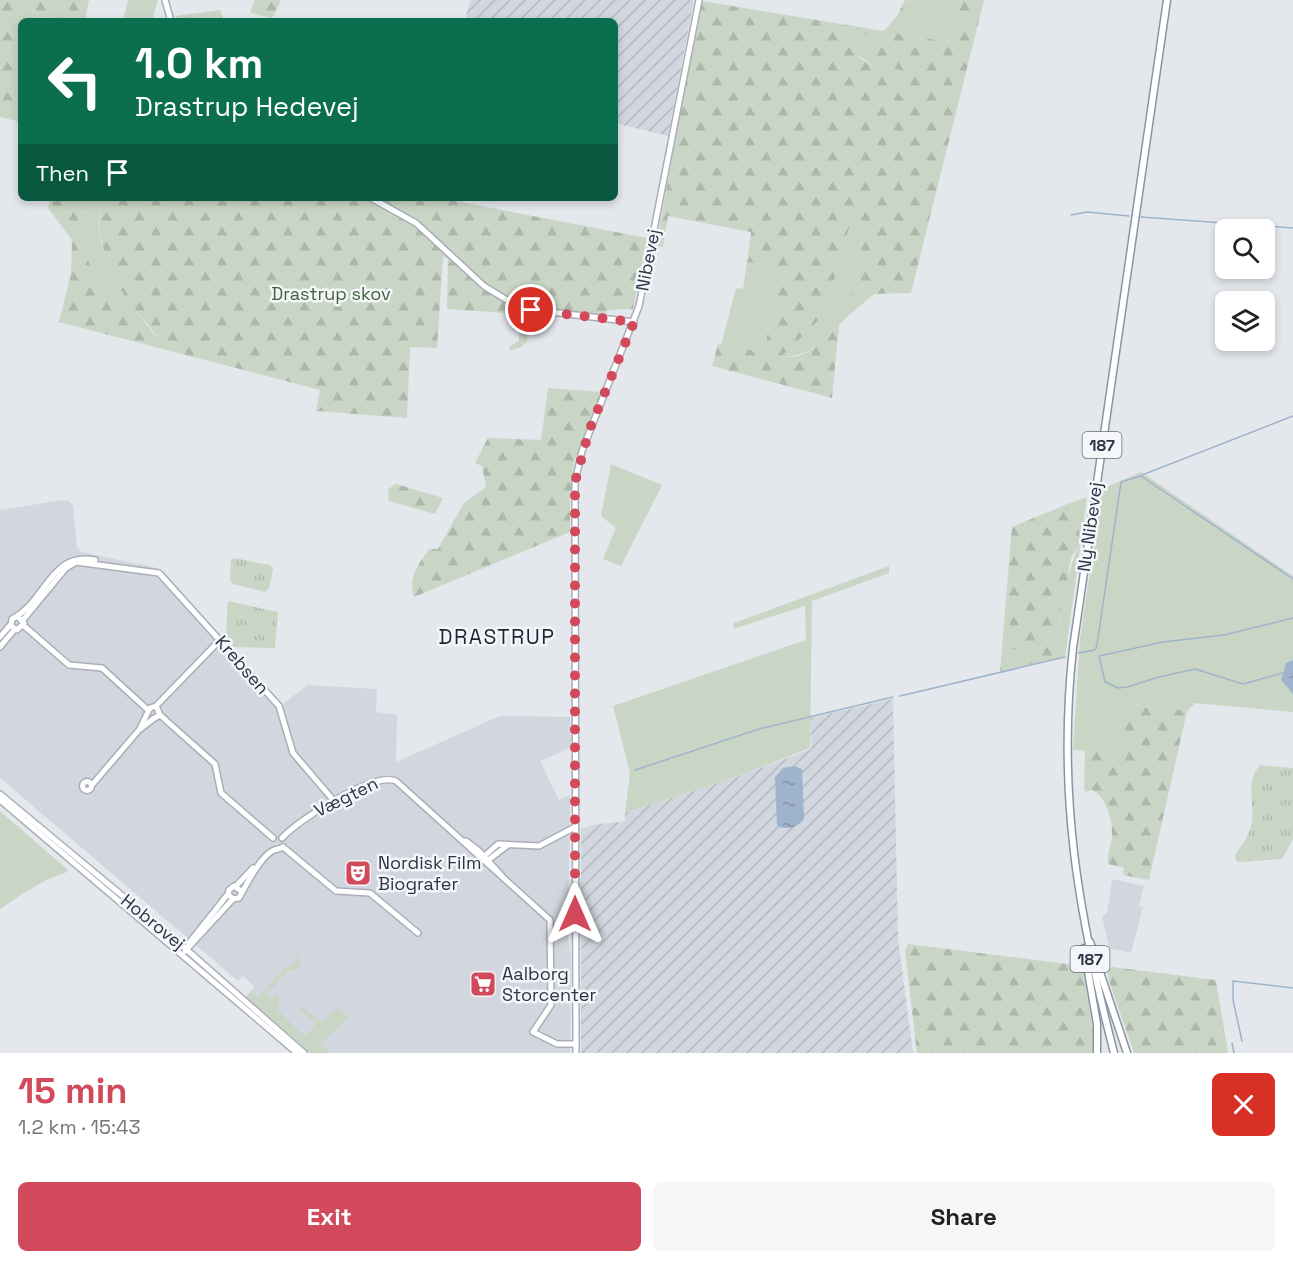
<!DOCTYPE html>
<meta charset="utf-8">
<style>
:root{--surface:#fff;--page:#f6f6f6;--text:#222;--muted:#767676;--accent:#d1495b}
body{margin:0;font-family:"Space Grotesk",sans-serif;background:var(--page);color:var(--text);height:100vh;display:flex;flex-direction:column;font-size:22px;white-space:nowrap}
*{box-sizing:border-box;margin:0}
p{font-size:20px;color:var(--muted)}
.icon{flex:none;width:33px;height:33px;fill:none;stroke:currentColor;stroke-width:2;stroke-linecap:round;stroke-linejoin:round}
.map{position:relative;height:1053px;overflow:hidden}
.drawer{display:flex;flex-direction:column;background:var(--surface);flex:1}
.drawer>*{flex:none}
.banner{position:absolute;left:18px;top:18px;width:600px;height:183px;border-radius:9px;box-shadow:0 3px 9px #0003;background:#0b6e4f;color:#fff;overflow:hidden}
.buttons{position:absolute;left:1215px;top:219px;display:grid;gap:12px}
.buttons a{display:grid;place-items:center;width:60px;height:60px;border-radius:9px;background:var(--surface);box-shadow:0 3px 9px #0003;font-size:30px}
.pin{position:absolute;display:grid;place-items:center;width:51px;height:51px;color:#fff;margin:-26px;border:3px solid #fff;border-radius:50%;box-shadow:0 2px 6px #0007}
.me{position:absolute;width:66px;margin:-33px;rotate:0deg;stroke-linejoin:round;filter:drop-shadow(0 0 4px #0008)}
.turn{display:flex;align-items:center;gap:21px;height:126px;padding:0 18px;font-size:27px}
.turn .icon{width:78px;height:78px;stroke-width:2.5}
.turn b{display:block;font-size:42px;line-height:51px}
.then{display:flex;align-items:center;height:57px;padding:0 18px;background:#0003;gap:12px;font-size:22px}
.round{display:grid;place-items:center;flex:none;width:63px;height:63px;border-radius:9px;background:var(--page)}
.overview{display:flex;align-items:center;justify-content:space-between;height:102px;padding:0 18px}
h1{font-size:36px;font-weight:800;line-height:45px;color:var(--accent)}
.button{display:flex;gap:12px;margin-top:auto;padding:12px 18px}
.button a{flex:1;height:69px;border-radius:9px;background:var(--accent);color:#fff;font-size:24px;font-weight:800;line-height:69px;text-align:center}
.button a+a{background:var(--page);color:var(--text)}
.map>svg:first-child{display:block}
.built{fill:#d2d6de}
.industrial{fill:url(#industrial-furrows)}
.grass{fill:#c9d6c5}
.forest{fill:url(#forest-firs);fill-rule:evenodd}
.park{fill:url(#park-tufts)}
.water{fill:url(#water-ripples)}
.lines{fill:none;stroke-linecap:round;stroke-linejoin:round}
.stream{stroke:#9fb4cc;stroke-width:1.5}
.secondary-casing{stroke:#a9aeb7;stroke-width:8}
.highway-casing{stroke:#8b94a3;stroke-width:9}
.secondary{stroke:#fff;stroke-width:5}
.highway{stroke:#fff;stroke-width:6}
.route{stroke:#d1495b;stroke-width:10;stroke-dasharray:0 18}
.labels{text-anchor:middle;stroke-width:5;stroke-linejoin:round;paint-order:stroke}
.shield{fill:#f4f6f9;stroke:#676e7b;stroke-width:1.5}
.shield-label{font-size:16px;font-weight:bold;fill:#2b3445}
.street-label{font-size:18px;fill:#2b3445;stroke:#f4f6f9}
.park-label{font-size:18px;fill:#3f6138;stroke:#f4f6f9}
.poi-label{font-size:18px;fill:#2b3445;stroke:#f4f6f9;text-anchor:start}
.quarter-label{font-size:21px;letter-spacing:1.5px;fill:#1d2536;stroke:#f4f6f9}
</style>
<div class="map">
<svg width="1293" height="1053" viewBox="0 0 1293 1053">
<defs>
<pattern id="industrial-furrows" width="10" height="10" patternUnits="userSpaceOnUse" patternTransform="scale(1.5)"><rect width="10" height="10" fill="#d2d6de"/><path d="M-1 1l2-2M0 10L10 0M9 11l2-2" fill="none" stroke="#b4b8c0"/></pattern>
<pattern id="forest-firs" width="22" height="20" patternUnits="userSpaceOnUse" patternTransform="scale(1.5)"><rect width="22" height="20" fill="#c9d6c5"/><path d="M5 1l3.5 6h-7zM16 11l3.5 6h-7z" fill="#adb8ab"/></pattern>
<pattern id="park-tufts" width="24" height="20" patternUnits="userSpaceOnUse" patternTransform="scale(1.5)"><rect width="24" height="20" fill="#c9d6c5"/><path d="M3 7l-1-3M5 7V3M7 7l1-3M15 17l-1-3M17 17v-4M19 17l1-3" fill="none" stroke="#adb8ab"/></pattern>
<pattern id="water-ripples" width="26" height="14" patternUnits="userSpaceOnUse" patternTransform="scale(1.5)"><rect width="26" height="14" fill="#9fb4cc"/><path d="M2 4q2-2 4 0t4 0M15 11q2-2 4 0t4 0" fill="none" stroke="#8293a7"/></pattern>
</defs>
<rect width="100%" height="100%" fill="#e4e7ec"/>
<g class="built">
<path d="M63,500L69,501L73,506L77,547L82,552L153,567L165,573L282,705L307,685L377,689L376,712L397,715L396,762L500,716L570,717L572,747L540,761L559,800L570,795L568,940L571,953L570,1053H331L304,1038L251,991L254,986L243,976L238,981L0,778V510Z"/>
<path d="M1112,879L1144,886L1139,906L1143,907L1131,953L1109,948L1102,916L1107,913Z"/>
</g>
<g class="industrial">
<path d="M470,0H694L668,136L615,123V21H465Z"/>
<path d="M893,699L898,939L913,1053H581V829L593,825L625,821V813L745,774L811,749L810,718Z"/>
</g>
<g class="grass">
<path d="M12,0H25L43,21H27Z"/>
<path d="M128,0H158L152,21H123Z"/>
<path d="M907,0H962L950,42L898,34L911,1Z"/>
<path d="M822,26L875,35L877,40L866,55L869,59L911,74L902,99L874,66L856,54L842,38Z"/>
<path d="M83,198H102C87,254 129,302 161,343L154,342L122,309L91,267L77,233Z"/>
<path d="M850,225L864,227L857,268L862,287L847,299L844,314L846,318C825,338 812,358 781,356L824,315Z"/>
<path d="M747,262L776,266L765,354L721,345L736,288L743,289Z"/>
<path d="M611,464L662,485L621,566L603,559L616,528L601,516Z"/>
<path d="M1141,472L1293,576V712L1195,703L1187,711L1124,704L1119,753L1073,750L1080,640L1102,489Z"/>
<path d="M1087,497L1065,657L1056,659L1062,590C1071,576 1071,559 1080,544L1071,514L1070,503Z"/>
<path d="M889,566V573L812,601L810,748L744,774L625,813L630,773L613,706L806,640L805,606L733,629L734,623Z"/>
<path d="M1009,649L1046,653L1007,665Z"/>
<path d="M0,811L67,869V872C42,880 22,894 0,909Z"/>
<path d="M298,952L300,966L291,971L289,970L267,994L272,999L278,993L279,1005L277,1009L303,1035H307L316,1024L300,1010L303,1007L321,1023L337,1008L349,1017L320,1044L331,1053H310L246,997L251,991L258,997L286,967L293,965Z"/>
</g>
<g class="forest">
<path d="M0,0H12L27,21H21V122L0,117Z"/>
<path d="M25,0H89L85,21H43Z"/>
<path d="M255,0H278L281,1L272,18L250,13Z"/>
<path d="M905,0L911,1L898,34L950,42L962,0H984L911,293L874,294L846,318L843,315L847,299L862,287L857,268L864,228L850,225L824,315L782,356C807,361 821,341 839,325L832,398L712,366L718,344L765,353L776,266L747,262L751,232L668,216L663,247L656,246L701,1L884,31L897,16ZM824,27L875,35L877,40L866,55L869,59L910,74L902,98L885,73L861,59L838,34Z"/>
<path d="M220,10L224,21H178L176,16Z"/>
<path d="M50,198H83L77,233L91,267L122,309L154,342L160,343C154,329 139,316 130,303C108,274 93,234 102,198H440L647,238L633,309L607,310L606,316L531,306L527,342L521,347L509,351L510,346L519,341V323L507,319V313L447,309L448,259L443,256L437,348L410,347L407,418L316,411L320,390L59,322L71,274L72,240L48,208Z"/>
<path d="M548,388L602,392L574,462L570,496V532L414,597C408,577 418,565 429,549H438L464,503L486,487L482,466L475,463L488,438L541,440Z"/>
<path d="M396,484L443,498L435,514L389,501L388,489Z"/>
<path d="M1070,503L1071,514L1078,519L1080,544L1071,558L1067,582L1062,590L1056,659L1000,672L1012,527ZM1009,649L1044,653L1007,665Z"/>
<path d="M1123,704L1187,711L1149,880L1123,875L1124,868L1108,864C1107,855 1111,845 1112,836C1113,821 1106,796 1092,790L1086,792L1084,789L1085,750L1119,753Z"/>
<path d="M908,944L1083,966L1093,1030V1053H917L905,951Z"/>
<path d="M1112,967L1216,980L1228,1053H1134L1109,981L1108,970Z"/>
</g>
<g class="park">
<path d="M234,558L270,565L273,569L269,588L265,592L233,584L230,580L231,560Z"/>
<path d="M228,601L278,612L275,648L233,647L226,634Z"/>
<path d="M1260,765L1293,768V839L1282,859L1237,862L1235,856C1240,847 1249,836 1251,826C1256,806 1244,783 1260,765Z"/>
</g>
<g class="water">
<path d="M1293,660V694L1281,680L1286,663Z"/>
<path d="M794,766L802,769L804,819C797,828 787,830 777,826L775,777L783,768Z"/>
</g>
<g class="lines">
<g class="stream">
<path d="M1071,215L1087,212L1129,216"/>
<path d="M1141,217L1293,228"/>
<path d="M1142,475L1293,416"/>
<path d="M1078,653L1095,650L1097,645L1121,482L1141,476L1293,579"/>
<path d="M1283,673L1243,684L1195,669L1159,677L1127,687L1118,688L1105,682L1099,656L1163,642L1224,635L1293,618"/>
<path d="M900,696L1065,657"/>
<path d="M635,770L759,729L893,697"/>
<path d="M1242,1041L1233,1000V981L1293,988"/>
<path d="M1232,1043L1234,1053"/>
</g>
<defs>
<g id="secondary">
<path d="M165,0L171,21"/>
<path d="M371,198L416,223L484,286L515,305L534,310L634,322"/>
<path d="M17,616L24,623L17,630L11,626L12,619C46,602 50,551 95,560"/>
<path d="M23,620L66,568L76,562L159,573L279,706L293,753L334,801"/>
<path d="M23,625L69,665L102,668L148,710"/>
<path d="M0,637L11,624"/>
<path d="M0,647L15,629"/>
<path d="M156,706L220,640"/>
<path d="M160,715L215,764L221,793L273,838"/>
<path d="M141,726L150,708L156,706L160,715L153,719"/>
<circle cx="87" cy="786" r="4.5"/>
<path d="M92,785L139,730L153,719"/>
<path d="M0,794L178,942L304,1053"/>
<path d="M0,800L297,1053"/>
<path d="M282,838C298,820 374,771 396,781L550,920L551,1005L533,1032L557,1044H576"/>
<path d="M466,841L479,851L502,876"/>
<path d="M283,847L336,891L370,893L418,933"/>
<path d="M481,859L498,844L539,846L575,827"/>
<path d="M487,861L508,845"/>
<path d="M236,886L253,868"/>
<path d="M241,891L234,886L229,890L228,894L233,899L239,898C245,887 260,856 274,850C277,849 280,849 283,847"/>
<path d="M187,950L189,943L228,894"/>
<path d="M185,951L233,899"/>
<path d="M576,1053L575,482L582,451L639,306L699,0"/>
</g>
<g id="highway">
<path d="M1090,942L1127,1053"/>
<path d="M1084,948L1097,1024V1053"/>
<path d="M1114,1053C1078,913 1057,793 1073,648L1167,0"/>
</g>
</defs>
<use href="#secondary" class="secondary-casing"/>
<use href="#highway" class="highway-casing"/>
<use href="#secondary" class="secondary"/>
<use href="#highway" class="highway"/>
</g>
<g class="lines">
<path class="route" d="M531,310L634,322L589,431L575,482V914"/>
</g>
<defs>
<symbol id="theatre-square" viewBox="-11 -11 22 22"><rect x="-9" y="-9" width="18" height="18" rx="4" fill="#d1495b" stroke="#f4f6f9"/><path d="M-5-5.5Q0-4 5-5.5V0Q5 5 0 6Q-5 5-5 0ZM-3.3-2.5H-1v1.5H-3.3ZM1-2.5H3.3v1.5H1ZM-2.8 1Q0 5.5 2.8 1Z" fill="#fff"/></symbol>
<symbol id="supermarket-square" viewBox="-11 -11 22 22"><rect x="-9" y="-9" width="18" height="18" rx="4" fill="#d1495b" stroke="#f4f6f9"/><path d="M-6-5.5h2.5l.6 2H6L4.5 2H-2.5L-4.4-4H-6ZM-1.5 3.2a1.3 1.3 0 1 0 .1 0ZM3 3.2a1.3 1.3 0 1 0 .1 0Z" fill="#fff"/></symbol>
</defs>
<g fill-rule="evenodd">
<use href="#theatre-square" x="343" y="858" width="30" height="30"/>
<use href="#supermarket-square" x="468" y="969" width="30" height="30"/>
</g>
<g class="labels">
<g class="shield">
<rect x="1082.5" y="432" width="39" height="26" rx="4.5"/>
<rect x="1070.5" y="946" width="39" height="26" rx="4.5"/>
</g>
<g class="shield-label">
<text x="1102" y="451">187</text>
<text x="1090" y="965">187</text>
</g>
<g class="street-label">
<text transform="translate(648 260) rotate(-79)" y="6">Nibevej</text>
<text transform="translate(1090 527) rotate(-82)" y="6">Ny Nibevej</text>
<text transform="translate(242 665) rotate(49)" y="6">Krebsen</text>
<text transform="translate(346 797) rotate(-26)" y="6">Vægten</text>
<text transform="translate(153 922) rotate(39)" y="6">Hobrovej</text>
</g>
<g class="park-label">
<text x="331" y="300">Drastrup skov</text>
</g>
<g class="poi-label">
<text x="378" y="869">Nordisk Film<tspan x="378" dy="21">Biografer</tspan></text>
<text x="502" y="980">Aalborg<tspan x="502" dy="21">Storcenter</tspan></text>
</g>
<g class="quarter-label">
<text x="497" y="644">DRASTRUP</text>
</g>
</g>
</svg>
<div class="buttons">
<a><svg class="icon" aria-label="search" viewBox="0 0 24 24"><circle cx="10" cy="10" r="6"/><path d="M15 15l6 6"/></svg></a>
<a><svg class="icon" aria-label="layers" viewBox="0 0 24 24"><path d="M12 4l9 5-9 5-9-5zM3 14l9 5 9-5"/></svg></a>
</div>
<div class="pin" style="left:531px;top:310px;background:#d93025"><svg class="icon" aria-label="arrive" viewBox="0 0 24 24"><path d="M6 21V4h12l-3 4 3 4H6"/></svg></div>
<svg class="me" style="left:575px;top:914px" viewBox="-20 -20 40 40"><path d="M0-17L14 15 0 8-14 15z" fill="#d1495b" stroke="#fff" stroke-width="4"/></svg>
<div class="banner">
<div class="turn"><svg class="icon" aria-label="left" viewBox="0 0 24 24"><path d="M17 20v-9H6M10 6l-5 5 5 5"/></svg><div><b>1.0 km</b>Drastrup Hedevej</div></div>
<div class="then">Then<svg class="icon" aria-label="arrive" viewBox="0 0 24 24"><path d="M6 21V4h12l-3 4 3 4H6"/></svg></div>
</div>
</div>
<section class="drawer">
<div class="overview"><div><h1>15 min</h1><p>1.2 km · 15:43</p></div><a class="round" style="background:#d93025;color:#fff"><svg class="icon" aria-label="close" viewBox="0 0 24 24"><path d="M6 6l12 12M18 6L6 18"/></svg></a></div>
<div class="button"><a>Exit</a><a>Share</a></div>
</section>
